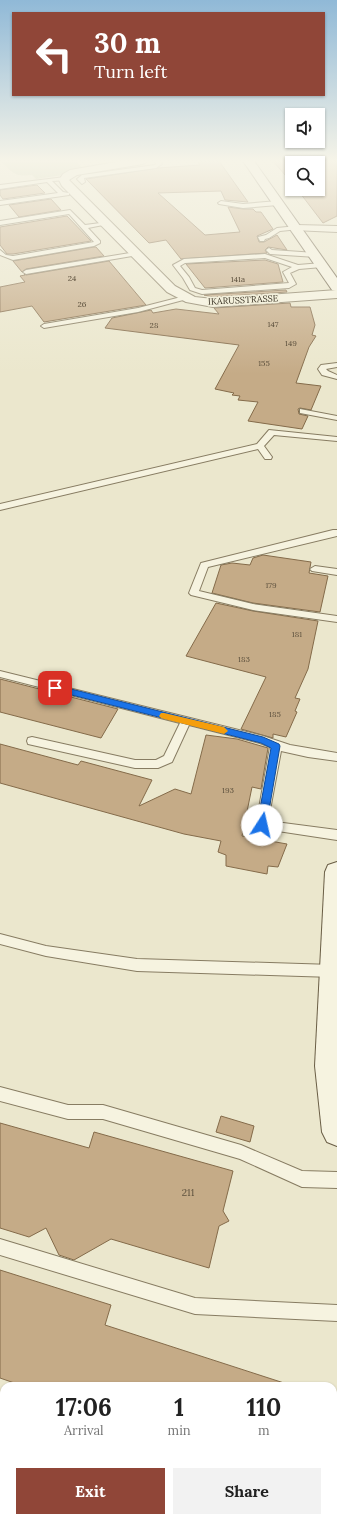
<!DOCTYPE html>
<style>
:root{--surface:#fff;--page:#f2f2f2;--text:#222;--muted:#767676;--accent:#904638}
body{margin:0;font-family:Lora,serif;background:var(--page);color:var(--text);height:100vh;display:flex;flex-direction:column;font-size:15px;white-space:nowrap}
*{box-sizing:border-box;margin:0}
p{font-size:13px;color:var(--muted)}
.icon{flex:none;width:22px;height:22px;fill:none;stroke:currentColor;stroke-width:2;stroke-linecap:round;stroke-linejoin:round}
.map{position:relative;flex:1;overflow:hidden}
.panel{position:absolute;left:0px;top:1382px;width:337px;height:140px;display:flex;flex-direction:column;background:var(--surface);border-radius:12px 12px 0 0;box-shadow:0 1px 3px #0004}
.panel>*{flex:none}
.banner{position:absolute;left:12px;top:12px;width:313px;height:84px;border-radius:0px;box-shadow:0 1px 3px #0004;background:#904638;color:#fff;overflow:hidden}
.buttons{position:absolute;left:285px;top:108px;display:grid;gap:8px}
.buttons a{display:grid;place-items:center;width:40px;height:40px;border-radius:0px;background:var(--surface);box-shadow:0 1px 3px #0004;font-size:20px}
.pin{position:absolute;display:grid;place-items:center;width:34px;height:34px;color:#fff;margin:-17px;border-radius:8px;box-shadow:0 2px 6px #0006}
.me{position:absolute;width:44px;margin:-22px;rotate:10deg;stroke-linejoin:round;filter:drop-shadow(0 0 3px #0008)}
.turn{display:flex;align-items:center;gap:14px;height:84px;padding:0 16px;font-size:18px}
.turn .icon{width:52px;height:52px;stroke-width:2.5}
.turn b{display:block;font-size:28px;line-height:34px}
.eta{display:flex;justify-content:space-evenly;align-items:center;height:68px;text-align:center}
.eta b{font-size:24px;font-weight:800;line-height:28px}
.cta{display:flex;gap:8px;margin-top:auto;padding:8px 16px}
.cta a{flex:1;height:46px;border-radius:0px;background:var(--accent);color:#fff;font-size:16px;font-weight:800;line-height:46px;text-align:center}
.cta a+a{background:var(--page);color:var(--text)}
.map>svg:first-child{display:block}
.green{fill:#bdc9a1}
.building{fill:#c5ab87;stroke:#846b4a}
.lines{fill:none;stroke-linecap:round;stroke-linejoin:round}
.lane-casing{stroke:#877c62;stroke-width:2}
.street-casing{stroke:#877c62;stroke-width:2}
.secondary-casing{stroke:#695d45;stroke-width:2}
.lane{fill:#f6f3e0;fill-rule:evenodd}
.street{fill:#f6f3e0;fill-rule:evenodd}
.secondary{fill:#f6f3e0;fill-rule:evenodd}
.route{fill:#1a73e8;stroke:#114b97}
.slow{fill:#f59e0b}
.labels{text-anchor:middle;stroke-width:3.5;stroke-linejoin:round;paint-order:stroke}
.number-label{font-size:8px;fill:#5c503d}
.far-street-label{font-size:9px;fill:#393224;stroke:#f3f0dc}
.near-number-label{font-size:10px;fill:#5c503d}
</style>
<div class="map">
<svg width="337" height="1522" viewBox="0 0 337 1522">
<rect width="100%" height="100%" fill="#ebe7cd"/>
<path class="green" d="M1,161H75L82,167L91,165L63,175L36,179L32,175C14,177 13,173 1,161Z"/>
<g class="building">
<path d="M219,161L248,202L225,200L221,191L158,193L205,235L240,232L228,207L243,209H253L256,212H261L273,229L257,236L259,242H264L277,235L287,250L268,247L265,250L267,253L181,259L166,240L149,243L86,179L158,168L200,165L198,162Z"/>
<path d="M273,161H337V216L323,223L297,189H318V163H292V183Z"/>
<path d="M37,185L45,193L3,199L0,195V190Z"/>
<path d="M51,199L61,210L19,217L9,205Z"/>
<path d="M67,216L91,241L13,254H7L0,245V227Z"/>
<path d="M94,247H96L104,256L26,269L22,272L13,261Z"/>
<path d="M265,260L278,264L283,282L205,288L186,264Z"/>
<path d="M109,261L146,305L44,322L32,306L0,312V287L25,282L20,276L25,275L24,274L26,275Z"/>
<path d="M286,290L287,292L213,297L204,295Z"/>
<path d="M290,303L291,307H310L315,325L312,335L316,336L309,347L296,383L321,386L311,410L300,408L298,409L299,414L308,416L302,429L248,421L258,402L238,400L240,396L232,395L234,393L215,389L239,345L105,328L112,318L151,310L153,313L176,309L219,314L214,308Z"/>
<path d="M263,555L311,562L309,573L328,576L320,612L253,603L212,593L221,565L232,563L250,565L253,558Z"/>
<path d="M216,603L253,611L318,621L308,669L295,698L300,699L295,711L297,712L286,737L273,734V738L241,729L266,677L186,656Z"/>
<path d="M0,679L118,709L101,738L0,712Z"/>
<path d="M206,735L237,739L268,748L261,789L252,787L242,836L287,844L278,867L268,866L267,874L226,866V855L218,852L221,841L184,834L0,783V744L78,765L81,761L152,780L139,806L175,789L191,794Z"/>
<path d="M221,1116L254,1126L250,1142L216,1132Z"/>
<path d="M0,1123L89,1148L94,1132L233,1171L223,1211L229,1221L219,1226L209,1268L111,1239L74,1260L59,1255L46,1228L29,1237L0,1228Z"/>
<path d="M0,1270L111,1305L105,1325L284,1383L283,1386H23L0,1378Z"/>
</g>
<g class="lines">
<defs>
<g id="lane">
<path d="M155,161H160L162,164L156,168L84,178L85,182L82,184L77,179L82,175L155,165L156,164Z"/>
<path d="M65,177L67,178V180L52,181L63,192L69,193V195L0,205V201L58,193L47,182L0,189V185Z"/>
<path d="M221,201L243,204L278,201L281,203L278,205L243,208L219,204L218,203Z"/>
<path d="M70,210L85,225L108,222V224L88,228L100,241V243L94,246L13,260L0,255V250L6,255L13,256L94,242L69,214L0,225V221Z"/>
<path d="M297,226L299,227V229L280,231L269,238L265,239L264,241H260L258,237L266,235L277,228Z"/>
<path d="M269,248L272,250L316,253L319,255L316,257L270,254L266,250Z"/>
<path d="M136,252L138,253V255L26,274L23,272L26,270Z"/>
<path d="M265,254L298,265L322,263L325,265L322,267L299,269L290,273L296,284L289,288L202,294L190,290L183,278L173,265L184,259ZM265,258L292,267L283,272L289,283L202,290L195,288L189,277L180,266L185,263Z"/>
<path d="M185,296L187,297V299L138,312L44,328L41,326L44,324L138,308Z"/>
<path d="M337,363V367L326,369L328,371L337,375V379L322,375L318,369L321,365Z"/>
<path d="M300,409L337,416V420L300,413Z"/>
<path d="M269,430L337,437V441L274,435L264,446L272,457L271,459H265L258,449L0,510V504L257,444Z"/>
<path d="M333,530H337V536L208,567L199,591L253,604L337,616V622L253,610L191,595L189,593L201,563Z"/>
<path d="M315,566L337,569V575L312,571L310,569Z"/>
<path d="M0,671L263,736L290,745L337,753V761L308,757L281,751L268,821L337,830V840L258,828L256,825L270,747L260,743L189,725L172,762L158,768H135L28,744L27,741L28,738L32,737L135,760H156L164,756L180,723L0,677Z"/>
<path d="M0,934L46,946L137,959L333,965L337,967V975L333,977L137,971L46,956L0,944Z"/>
<path d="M0,1087L68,1105H103L241,1145L302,1171L337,1172V1188L302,1187L240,1159L103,1119H68L0,1101Z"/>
<path d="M0,1239L195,1298L337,1305V1321L195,1314L0,1255Z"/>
</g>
<g id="street">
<path d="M122,161H148L143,164L77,175L69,180L175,286L195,297L213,299L337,290V298L213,307L186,302L167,292L62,186L59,180L63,174L70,170Z"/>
<path d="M297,225L337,226V232L293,230L291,228L293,226Z"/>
</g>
<g id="secondary">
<path d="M243,161H254L337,278V291L332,290Z"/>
<path d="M337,862V1146L327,1142L322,1132L315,1066L325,872L328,865Z"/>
</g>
</defs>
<use href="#lane" class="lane-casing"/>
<use href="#street" class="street-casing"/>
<use href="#secondary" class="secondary-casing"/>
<use href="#lane" class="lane"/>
<use href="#street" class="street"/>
<use href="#secondary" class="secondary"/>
</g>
<linearGradient id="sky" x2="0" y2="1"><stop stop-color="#90b9d7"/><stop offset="0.43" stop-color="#f6f4e8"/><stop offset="1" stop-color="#f6f4e8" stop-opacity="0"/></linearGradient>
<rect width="337" height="374" fill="url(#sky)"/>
<path class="route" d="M55,685L263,737L279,744L280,746L266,828H259L257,825L271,748L261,743L52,690L51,688Z"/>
<path class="slow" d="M161,713H164L224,727L228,731L224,734L164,719L161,718L159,716Z"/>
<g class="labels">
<g class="number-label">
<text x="72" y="281">24</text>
<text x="238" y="282">141a</text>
<text x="82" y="307">26</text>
<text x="273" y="327">147</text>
<text x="154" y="328">28</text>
<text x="291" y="346">149</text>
<text x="264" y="366">155</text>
<text x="271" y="588">179</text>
<text x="297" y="637">181</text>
<text x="244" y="662">183</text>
<text x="275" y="717">185</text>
<text x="228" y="793">193</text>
</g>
<g class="far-street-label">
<text transform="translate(243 300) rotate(-3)" y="3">IKARUSSTRASSE</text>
</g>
<g class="near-number-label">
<text x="188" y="1196">211</text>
</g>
</g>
</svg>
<div class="buttons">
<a><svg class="icon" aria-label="sound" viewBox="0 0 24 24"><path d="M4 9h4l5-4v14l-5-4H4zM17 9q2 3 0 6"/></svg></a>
<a><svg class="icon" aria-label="search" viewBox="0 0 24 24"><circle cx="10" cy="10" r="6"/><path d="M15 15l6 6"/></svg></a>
</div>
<div class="pin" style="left:55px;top:688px;background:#d93025"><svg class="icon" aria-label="arrive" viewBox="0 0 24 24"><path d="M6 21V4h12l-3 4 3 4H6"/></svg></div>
<svg class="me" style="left:262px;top:825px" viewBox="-20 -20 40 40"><circle r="19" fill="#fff"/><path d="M0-13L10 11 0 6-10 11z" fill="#1a73e8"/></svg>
<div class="banner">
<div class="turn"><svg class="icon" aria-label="left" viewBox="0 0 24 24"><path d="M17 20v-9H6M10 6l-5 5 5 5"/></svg><div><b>30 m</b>Turn left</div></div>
</div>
<section class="panel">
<div class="eta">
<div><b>17:06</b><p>Arrival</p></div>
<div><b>1</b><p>min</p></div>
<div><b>110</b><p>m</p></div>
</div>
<div class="cta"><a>Exit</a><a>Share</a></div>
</section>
</div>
